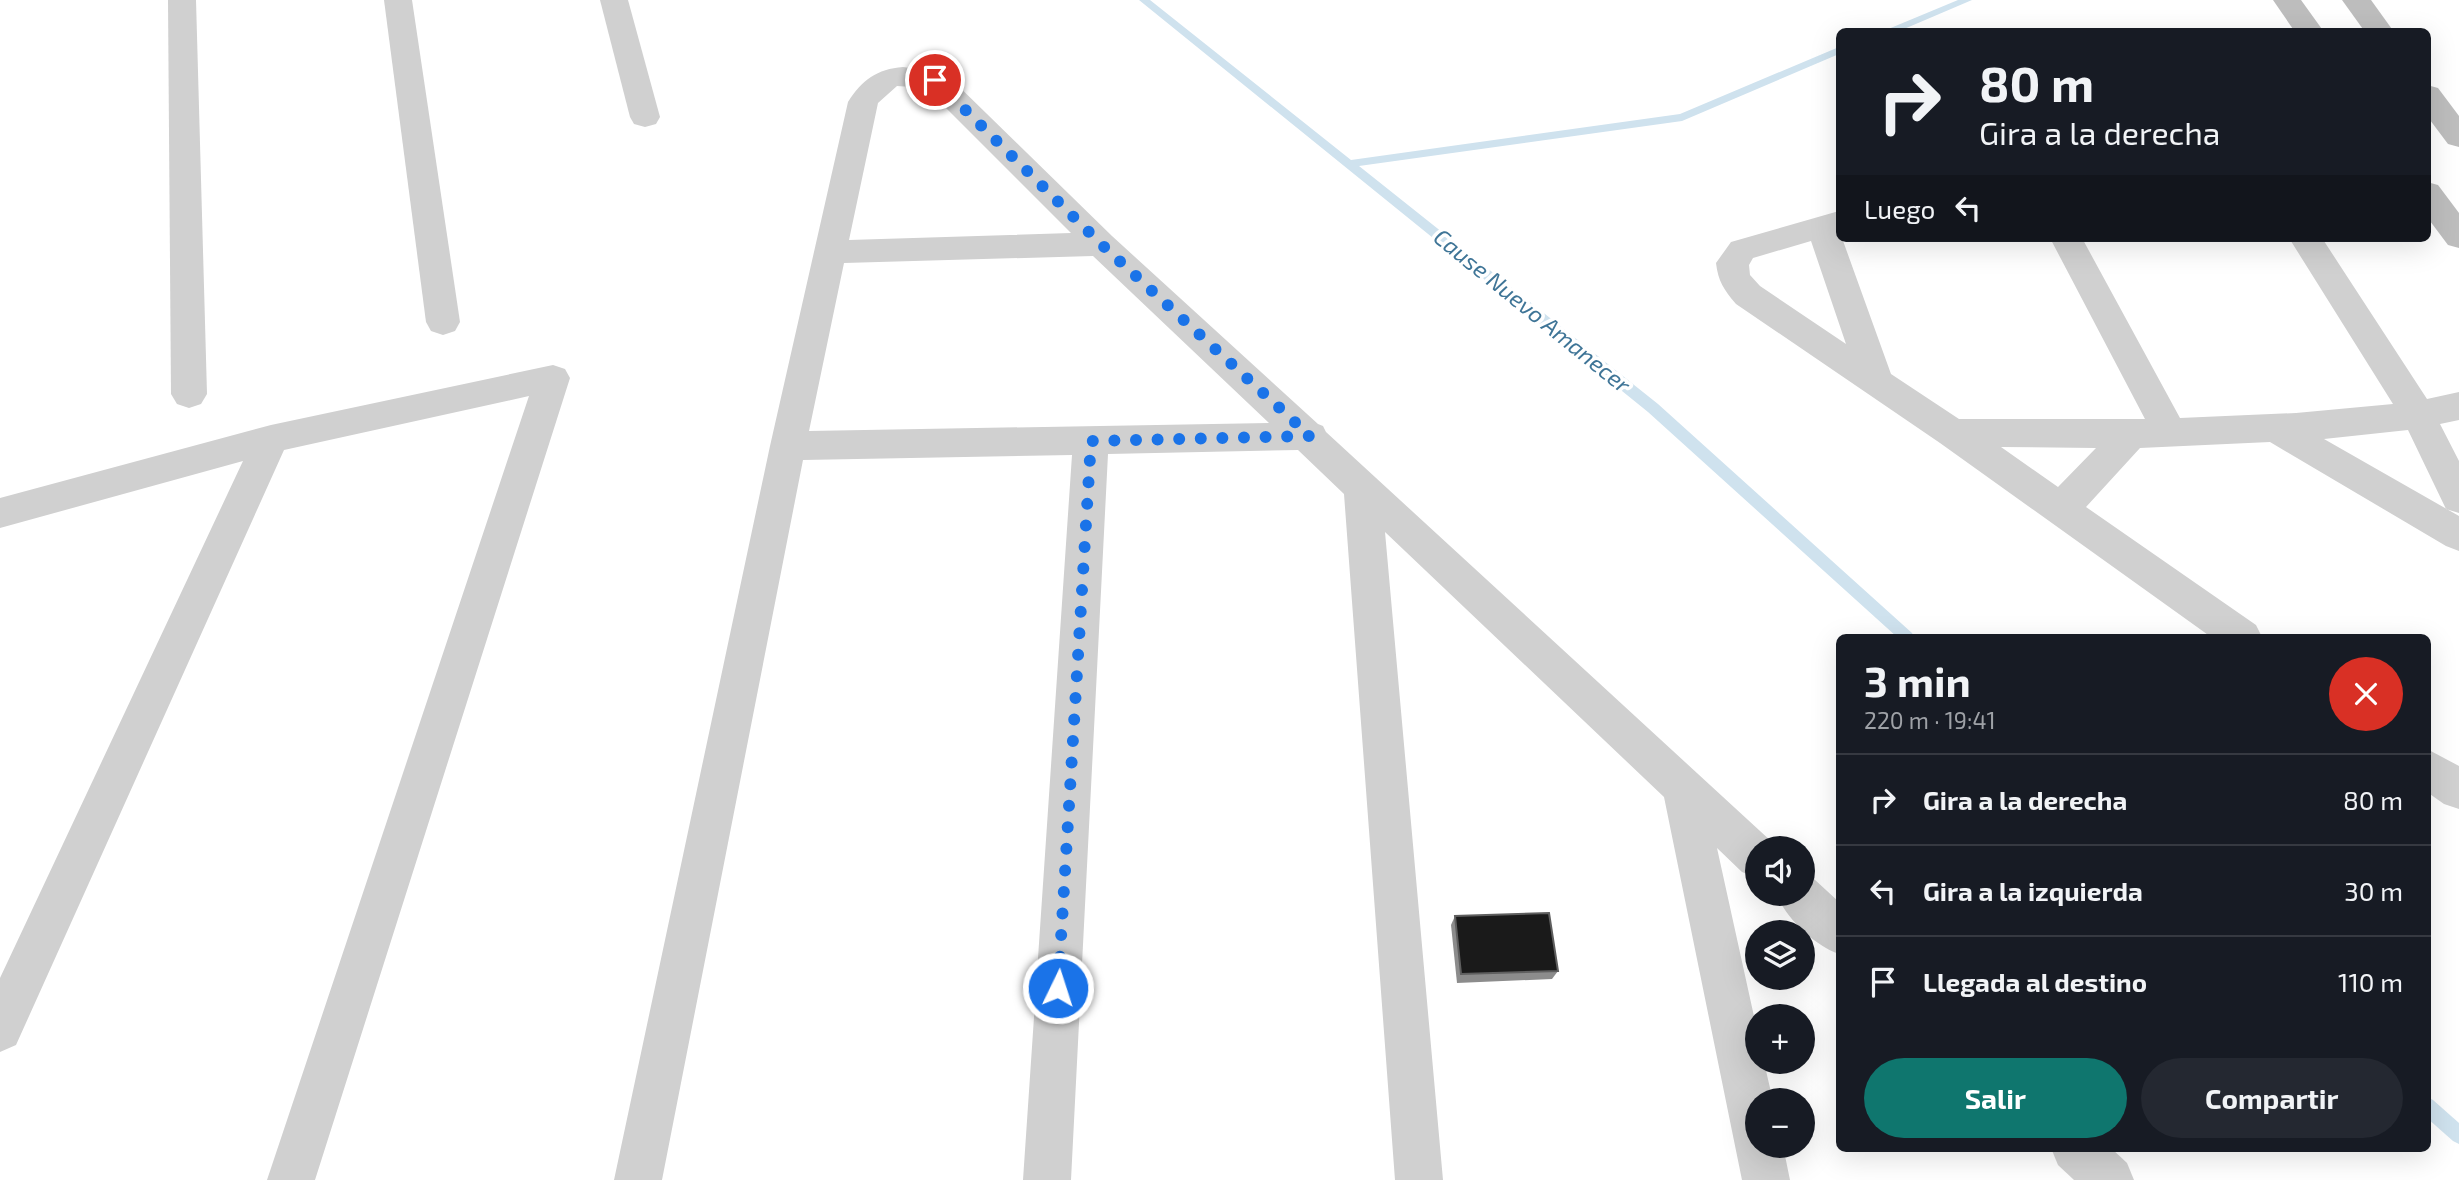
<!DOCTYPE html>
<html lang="es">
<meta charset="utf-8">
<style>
:root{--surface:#171b24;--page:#242831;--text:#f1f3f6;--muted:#9ea1a6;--line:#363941;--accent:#0f766e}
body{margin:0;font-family:"Exo 2",sans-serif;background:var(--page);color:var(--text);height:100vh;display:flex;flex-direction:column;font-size:26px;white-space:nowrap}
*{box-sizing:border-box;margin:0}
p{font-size:23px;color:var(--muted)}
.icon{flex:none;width:38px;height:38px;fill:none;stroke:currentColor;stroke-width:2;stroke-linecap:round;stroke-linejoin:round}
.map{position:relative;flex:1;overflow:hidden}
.side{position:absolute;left:1836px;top:634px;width:595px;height:518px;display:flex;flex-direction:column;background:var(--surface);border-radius:10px;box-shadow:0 7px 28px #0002}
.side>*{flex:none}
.banner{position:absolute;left:1836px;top:28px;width:595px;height:214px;border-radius:10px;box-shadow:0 7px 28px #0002;background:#171b24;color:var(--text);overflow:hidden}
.tools{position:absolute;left:1745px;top:836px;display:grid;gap:14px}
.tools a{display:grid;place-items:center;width:70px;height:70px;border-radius:50%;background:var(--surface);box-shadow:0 7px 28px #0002;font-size:35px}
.pin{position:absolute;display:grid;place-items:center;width:60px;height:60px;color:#fff;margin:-30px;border:4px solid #fff;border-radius:50%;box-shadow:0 2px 7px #0007}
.me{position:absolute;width:77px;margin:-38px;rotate:4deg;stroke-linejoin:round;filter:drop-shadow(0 0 5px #0008)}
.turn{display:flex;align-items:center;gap:24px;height:147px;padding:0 28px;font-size:32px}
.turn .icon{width:91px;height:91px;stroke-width:2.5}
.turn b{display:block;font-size:49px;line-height:60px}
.then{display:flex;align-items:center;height:66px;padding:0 28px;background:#0003;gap:14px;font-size:26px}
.round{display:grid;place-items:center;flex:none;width:74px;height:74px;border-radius:37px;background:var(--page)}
.head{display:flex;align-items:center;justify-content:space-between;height:119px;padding:0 28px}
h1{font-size:42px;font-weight:700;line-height:52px}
.primary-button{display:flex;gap:14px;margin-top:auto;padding:14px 28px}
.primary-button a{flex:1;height:80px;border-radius:42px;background:var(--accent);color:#fff;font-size:28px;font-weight:700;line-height:80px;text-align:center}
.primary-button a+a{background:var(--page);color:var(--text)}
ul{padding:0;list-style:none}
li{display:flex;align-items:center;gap:21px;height:91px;padding:0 28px;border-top:2px solid var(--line)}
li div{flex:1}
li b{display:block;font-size:26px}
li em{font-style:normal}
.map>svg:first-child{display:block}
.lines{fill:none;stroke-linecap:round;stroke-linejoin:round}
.stream{fill:#cfe2ee;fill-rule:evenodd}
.street{fill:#d0d0d0;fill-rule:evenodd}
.secondary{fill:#bdbdbd;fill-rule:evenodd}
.wall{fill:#8c8c8c}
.building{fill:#1a1a1a;stroke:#5f5f5f;stroke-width:2}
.route{stroke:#1a73e8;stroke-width:12;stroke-dasharray:0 21.6}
.labels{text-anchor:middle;stroke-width:7;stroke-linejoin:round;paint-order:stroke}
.water-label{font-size:23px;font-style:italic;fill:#3f7597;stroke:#fff}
</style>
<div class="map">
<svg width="2459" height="1180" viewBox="0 0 2459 1180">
<rect width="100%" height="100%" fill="#fff"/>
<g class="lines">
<g class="stream">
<path d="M1139,0H1150L1351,160L1680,114L1839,47V54L1682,121L1359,166L1658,404L1912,633L1914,637H1897L1648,412Z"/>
<path d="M1958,0H1972L1897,32H1881Z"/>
<path d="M2427,1097L2433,1100L2459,1123V1144L2453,1141L2427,1118Z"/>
</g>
<g class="street">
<path d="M168,0H196L207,394L201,404L189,408L177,404L171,394Z"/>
<path d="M384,0H412L460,322L455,331L443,335L431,331L426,322Z"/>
<path d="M600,0H628L660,117L656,124L645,127L634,124L630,117Z"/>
<path d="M903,67L945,73L1112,236L1318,424L1323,426L1326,432L1772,842L1775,849H1757V878L1742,872L1717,848L1757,1030V1062H1764L1773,1101H1757V1146H1783L1790,1180H1742L1664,797L1385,532L1443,1180H1395L1344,494L1298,450L1108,454L1071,1180H1023L1072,455L803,460L662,1180H614L770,446L848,102C862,80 877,69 903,67ZM897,86L926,88L1071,233L849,240L878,103ZM1093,256L1269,423L809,431L844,263Z"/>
<path d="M1839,211V238H1842L1891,374L1959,419H2145L2050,238H2082L2180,418L2296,413L2393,404L2289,238H2322L2427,399L2459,392V420L2440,424L2459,461V513L2446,509L2408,430L2324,439L2459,516V551L2446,546L2270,442L2140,448L2086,507L2256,625L2262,637H2211L1940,443L1736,304C1724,290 1718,281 1716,263L1731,242ZM1811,241L1846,344L1760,286L1750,275L1749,265L1753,258ZM2001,447L2096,448L2058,487Z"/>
<path d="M553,365L565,369L570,378L315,1180H267L529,396L284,450L16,1045L0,1052V978L243,461L0,528V498L271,425Z"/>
<path d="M2427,749L2459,766V809L2444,804L2427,792Z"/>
<path d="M1802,875L1814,879L1839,902V954C1814,945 1787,919 1776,894H1802Z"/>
<path d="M2051,1148H2111L2127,1163L2134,1180H2074L2058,1165Z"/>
</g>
<g class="secondary">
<path d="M2273,0H2301L2324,32H2295Z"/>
<path d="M2342,0H2371L2394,32H2365Z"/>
<path d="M2427,85L2438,88L2459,116V147L2448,144L2427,116Z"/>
<path d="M2427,182L2438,185L2459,213V248L2448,245L2427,217Z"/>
</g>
</g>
<path class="wall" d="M1455,916L1558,971L1552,979L1457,983L1451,925Z"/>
<path class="building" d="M1549,913L1558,971L1461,974L1455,916Z"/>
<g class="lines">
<path class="route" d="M935,80L1101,244L1310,436L1091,441L1058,988"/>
</g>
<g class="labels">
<g class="water-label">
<text transform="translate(1532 311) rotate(39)" y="8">Cause Nuevo Amanecer</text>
</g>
</g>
</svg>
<div class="tools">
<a><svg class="icon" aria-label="sound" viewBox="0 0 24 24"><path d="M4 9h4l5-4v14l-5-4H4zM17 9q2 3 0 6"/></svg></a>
<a><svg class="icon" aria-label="layers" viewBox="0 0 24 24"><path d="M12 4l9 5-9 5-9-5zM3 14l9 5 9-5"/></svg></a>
<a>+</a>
<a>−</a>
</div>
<div class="pin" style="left:935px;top:80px;background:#d93025"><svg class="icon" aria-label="arrive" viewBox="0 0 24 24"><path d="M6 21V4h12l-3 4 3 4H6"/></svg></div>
<svg class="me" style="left:1058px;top:988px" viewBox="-20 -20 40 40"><circle r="17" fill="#1a73e8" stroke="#fff" stroke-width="3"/><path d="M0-11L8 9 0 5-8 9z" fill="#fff"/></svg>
<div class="banner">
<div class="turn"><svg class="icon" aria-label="right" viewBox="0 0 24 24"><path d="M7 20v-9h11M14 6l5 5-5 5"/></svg><div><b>80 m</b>Gira a la derecha</div></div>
<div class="then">Luego<svg class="icon" aria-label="left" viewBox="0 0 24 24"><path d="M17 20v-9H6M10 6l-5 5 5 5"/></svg></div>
</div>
<section class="side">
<div class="head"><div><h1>3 min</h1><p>220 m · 19:41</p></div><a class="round" style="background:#d93025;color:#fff"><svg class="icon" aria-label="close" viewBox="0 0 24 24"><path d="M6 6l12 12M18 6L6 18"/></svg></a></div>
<ul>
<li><svg class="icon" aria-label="right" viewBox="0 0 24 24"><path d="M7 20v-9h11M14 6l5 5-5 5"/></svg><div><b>Gira a la derecha</b></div><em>80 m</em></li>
<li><svg class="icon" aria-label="left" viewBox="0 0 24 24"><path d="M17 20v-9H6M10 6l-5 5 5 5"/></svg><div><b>Gira a la izquierda</b></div><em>30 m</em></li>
<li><svg class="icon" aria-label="arrive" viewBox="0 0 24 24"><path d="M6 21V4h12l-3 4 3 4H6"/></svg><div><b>Llegada al destino</b></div><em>110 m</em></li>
</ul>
<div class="primary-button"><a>Salir</a><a>Compartir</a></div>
</section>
</div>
